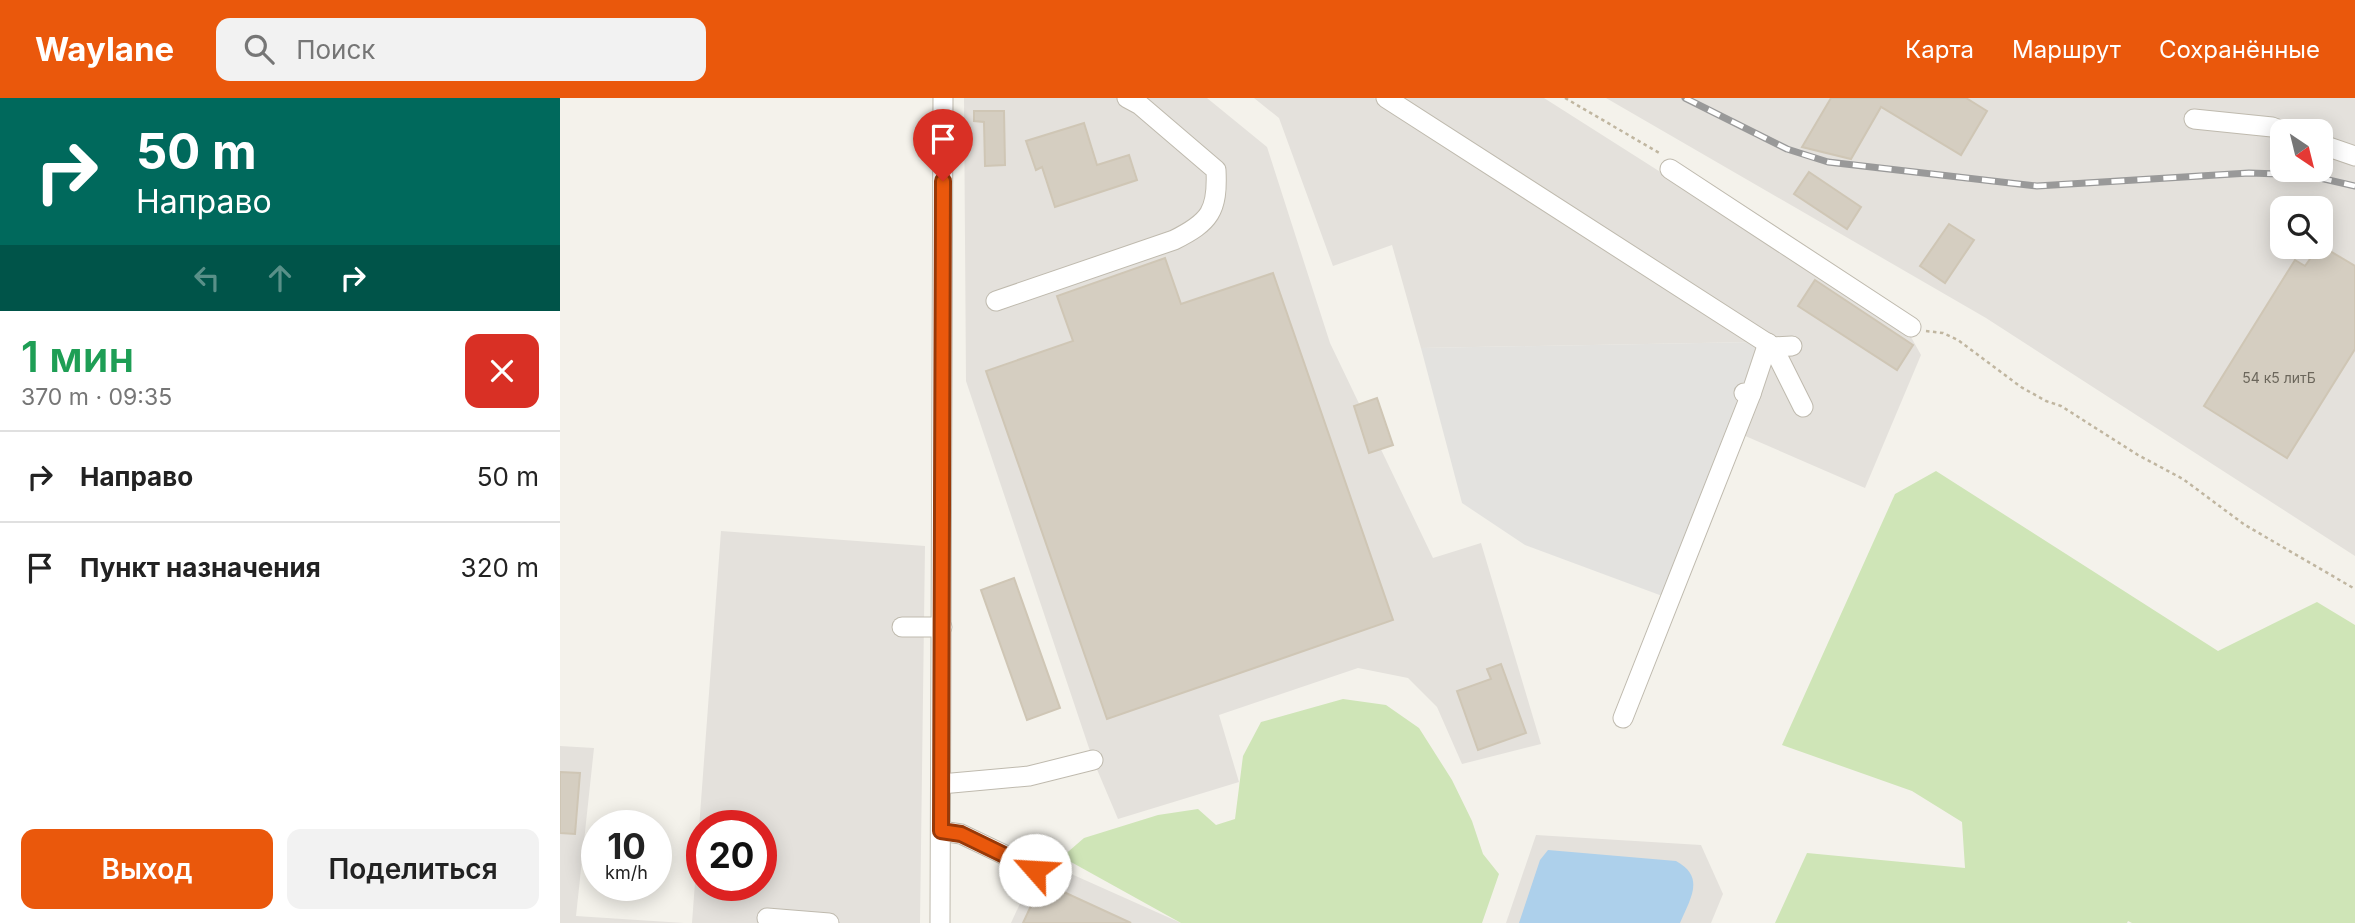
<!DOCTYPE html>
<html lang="ru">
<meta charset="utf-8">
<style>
:root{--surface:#fff;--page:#f2f2f2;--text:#222;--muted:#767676;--line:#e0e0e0;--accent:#ea580c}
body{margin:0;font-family:Inter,sans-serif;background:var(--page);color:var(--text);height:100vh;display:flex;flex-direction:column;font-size:26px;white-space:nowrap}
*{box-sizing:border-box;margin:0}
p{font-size:23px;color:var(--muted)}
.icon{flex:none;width:38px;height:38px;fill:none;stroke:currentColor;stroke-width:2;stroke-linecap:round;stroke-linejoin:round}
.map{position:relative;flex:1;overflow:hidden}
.sheet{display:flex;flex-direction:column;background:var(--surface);width:560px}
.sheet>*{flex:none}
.top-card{background:#00695c;color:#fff;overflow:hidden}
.needle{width:46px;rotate:145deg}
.tools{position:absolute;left:1710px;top:21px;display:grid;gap:14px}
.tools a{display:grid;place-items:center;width:63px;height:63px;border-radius:14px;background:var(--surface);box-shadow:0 4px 18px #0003;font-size:35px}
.speed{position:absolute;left:21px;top:712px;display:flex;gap:14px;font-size:35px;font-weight:700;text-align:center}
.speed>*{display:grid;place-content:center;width:91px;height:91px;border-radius:50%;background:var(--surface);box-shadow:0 4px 18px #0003;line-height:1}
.speed small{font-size:18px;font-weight:400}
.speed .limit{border:10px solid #d22;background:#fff;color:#111}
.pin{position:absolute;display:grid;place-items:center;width:60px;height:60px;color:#fff;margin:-72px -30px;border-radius:50% 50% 50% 0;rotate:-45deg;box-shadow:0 0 7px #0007}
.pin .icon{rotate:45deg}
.me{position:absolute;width:77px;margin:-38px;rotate:296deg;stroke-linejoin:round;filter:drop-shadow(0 0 5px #0008)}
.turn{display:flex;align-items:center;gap:24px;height:147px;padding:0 21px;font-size:32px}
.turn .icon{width:91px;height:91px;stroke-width:2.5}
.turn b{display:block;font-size:49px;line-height:60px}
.lanes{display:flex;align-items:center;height:66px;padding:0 21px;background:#0003;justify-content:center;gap:35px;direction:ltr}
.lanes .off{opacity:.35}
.round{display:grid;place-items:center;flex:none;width:74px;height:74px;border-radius:14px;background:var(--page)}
.headline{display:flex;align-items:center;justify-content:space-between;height:119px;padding:0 21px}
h1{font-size:42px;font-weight:600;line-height:52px;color:#1e9e55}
.button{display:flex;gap:14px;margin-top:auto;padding:14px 21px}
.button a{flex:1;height:80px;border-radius:14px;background:var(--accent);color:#fff;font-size:28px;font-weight:600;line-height:80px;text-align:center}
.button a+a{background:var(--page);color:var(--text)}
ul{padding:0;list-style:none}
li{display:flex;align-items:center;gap:21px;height:91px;padding:0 21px;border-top:2px solid var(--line)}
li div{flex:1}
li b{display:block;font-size:26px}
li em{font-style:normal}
header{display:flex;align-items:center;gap:42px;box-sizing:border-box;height:98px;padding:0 35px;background:var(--accent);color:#fff}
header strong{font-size:33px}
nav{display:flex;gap:38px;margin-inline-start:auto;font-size:24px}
.search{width:490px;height:63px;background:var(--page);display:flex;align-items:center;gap:18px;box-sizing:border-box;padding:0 24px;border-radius:14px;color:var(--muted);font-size:26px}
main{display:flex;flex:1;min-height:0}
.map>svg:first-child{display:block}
.industrial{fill:#e4e1dc;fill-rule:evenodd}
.green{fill:#cfe5b7}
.parking{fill:#e3e2df}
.water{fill:#add0eb}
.building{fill:#d5cec1;stroke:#cfc6b5;stroke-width:2}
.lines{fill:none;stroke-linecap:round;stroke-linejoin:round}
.minor-casing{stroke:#bfbaae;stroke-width:21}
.path{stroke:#c0b6a0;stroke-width:2.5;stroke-dasharray:3.5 3.5;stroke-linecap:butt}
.minor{stroke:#fff;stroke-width:19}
.rail-casing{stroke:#999;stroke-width:7}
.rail{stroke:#fff;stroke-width:4.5;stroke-dasharray:13;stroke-linecap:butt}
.route-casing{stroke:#983908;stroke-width:18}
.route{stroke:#ea580c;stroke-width:12}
.labels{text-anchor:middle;stroke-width:5;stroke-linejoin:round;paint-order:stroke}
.number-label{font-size:14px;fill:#6b665b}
</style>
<header>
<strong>Waylane</strong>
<div class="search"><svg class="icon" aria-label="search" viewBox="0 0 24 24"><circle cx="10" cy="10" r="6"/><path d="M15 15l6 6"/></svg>Поиск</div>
<nav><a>Карта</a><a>Маршрут</a><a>Сохранённые</a></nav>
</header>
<main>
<section class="sheet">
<div class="top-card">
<div class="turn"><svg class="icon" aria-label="right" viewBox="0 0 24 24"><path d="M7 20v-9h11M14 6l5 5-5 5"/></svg><div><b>50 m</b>Направо</div></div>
<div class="lanes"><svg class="icon off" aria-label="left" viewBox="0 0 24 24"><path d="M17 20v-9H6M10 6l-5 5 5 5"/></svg><svg class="icon off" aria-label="ahead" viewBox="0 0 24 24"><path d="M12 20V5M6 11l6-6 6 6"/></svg><svg class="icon" aria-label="right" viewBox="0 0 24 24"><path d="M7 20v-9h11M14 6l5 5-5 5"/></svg></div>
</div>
<div class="headline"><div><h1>1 мин</h1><p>370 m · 09:35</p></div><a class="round" style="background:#d93025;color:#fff"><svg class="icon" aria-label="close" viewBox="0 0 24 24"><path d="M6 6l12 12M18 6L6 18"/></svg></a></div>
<ul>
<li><svg class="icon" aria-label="right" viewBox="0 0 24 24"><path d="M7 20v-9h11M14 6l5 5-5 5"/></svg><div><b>Направо</b></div><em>50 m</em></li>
<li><svg class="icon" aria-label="arrive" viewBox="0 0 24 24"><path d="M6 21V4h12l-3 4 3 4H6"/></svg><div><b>Пункт назначения</b></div><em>320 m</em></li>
</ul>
<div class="button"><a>Выход</a><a>Поделиться</a></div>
</section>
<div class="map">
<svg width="1795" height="825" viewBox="0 0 1795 825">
<rect width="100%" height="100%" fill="#f4f2eb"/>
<g class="industrial">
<path d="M404,0H647L707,49L770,245L873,460L921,445L981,646L902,666L877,609L848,580L798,570L659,617L679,684L558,721L533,662L406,283Z"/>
<path d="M694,0H814L1194,244L861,250L832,147L773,168L719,20Z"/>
<path d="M842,0H984L1346,230L1361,257L1305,390L1183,337L1218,243Z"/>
<path d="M1046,0H1795V458L1426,220ZM1722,33H1760V72H1722ZM1722,110H1760V149H1722Z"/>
<path d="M161,433L365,448L360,825H132ZM142,728H201V788H142Z"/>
<path d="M0,648L34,650L16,818L124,825H0Z"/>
<path d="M976,737L1141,747L1163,796L1151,825H946Z"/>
<path d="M480,762L621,825H451Z"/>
</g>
<g class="green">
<path d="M1376,373L1658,553L1757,504L1795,527V825H1572L1568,823L1567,825H1215L1247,755L1405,770L1402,724L1352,693L1222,647L1335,396Z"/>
<path d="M783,601L826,607L859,630L892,682L912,723L923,756L939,776L922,825H621L502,759L524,740L598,717L638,711L656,727L675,721L683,658L701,624Z"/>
</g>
<path class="parking" d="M1194,244L1201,249L1105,499L965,447L902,405L861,250Z"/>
<path class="water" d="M988,752L1116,763C1146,779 1130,801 1120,825H959L980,762Z"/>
<g class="building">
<path d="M1271,0H1406L1427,13L1401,57L1321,9L1291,61L1242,49Z"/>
<path d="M414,13H444L445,67L425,68L424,24L414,23Z"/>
<path d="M524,25L537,67L569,57L577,82L495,109L482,69L476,72L466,43Z"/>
<path d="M1249,74L1301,109L1287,131L1234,96Z"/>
<path d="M1389,126L1414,142L1385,185L1360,168Z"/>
<path d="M1760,147L1795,168V251L1727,360L1644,308L1735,162L1745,168Z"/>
<path d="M605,160L621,206L713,175L833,522L547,621L426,273L513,243L497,198Z"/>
<path d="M1255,182L1353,247L1337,272L1238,208Z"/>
<path d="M817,300L833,347L809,355L794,308Z"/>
<path d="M454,480L500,610L467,622L421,492Z"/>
<path d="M941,566L966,635L918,652L897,593L931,581L927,571Z"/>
<path d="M0,674L20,675L15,736L0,735Z"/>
<path d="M482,784L571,825H463Z"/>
</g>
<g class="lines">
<defs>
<g id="minor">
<path d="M826,0L1213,249L1232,248"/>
<path d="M1634,21L1712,29L1723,33"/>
<path d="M1760,46L1795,58"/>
<path d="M1110,71L1351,229"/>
<path d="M436,203L614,142C650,124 658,113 656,72L580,7L567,0"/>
<path d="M1213,249L1243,309"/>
<path d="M1184,295L1191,296L1208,245"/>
<path d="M342,529H382"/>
<path d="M1063,620L1191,296"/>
<path d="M381,686L469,678L533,662"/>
<path d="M381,733L401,736L476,772"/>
<path d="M207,820L269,825"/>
<path d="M380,825L383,0"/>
</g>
</defs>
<use href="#minor" class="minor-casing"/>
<g class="path">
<path d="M1005,0L1101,56"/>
<path d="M1366,233L1383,235L1398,242L1461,289L1486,303L1501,308L1578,357L1623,381L1685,427L1795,491"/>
</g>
<use href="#minor" class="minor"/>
<defs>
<path id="rail" d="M1125,0L1227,51L1268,64L1477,88L1689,75L1747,77L1795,88"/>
</defs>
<use href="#rail" class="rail-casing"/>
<use href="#rail" class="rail"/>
</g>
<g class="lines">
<defs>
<path id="route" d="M383,83L381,733L401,736L475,772"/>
</defs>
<use href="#route" class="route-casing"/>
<use href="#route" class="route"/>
</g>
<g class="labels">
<g class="number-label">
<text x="1719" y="285">54 к5 литБ</text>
</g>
</g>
</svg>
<div class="tools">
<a><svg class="needle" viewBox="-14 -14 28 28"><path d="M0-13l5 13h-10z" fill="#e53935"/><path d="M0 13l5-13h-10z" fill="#767676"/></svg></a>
<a><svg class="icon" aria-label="search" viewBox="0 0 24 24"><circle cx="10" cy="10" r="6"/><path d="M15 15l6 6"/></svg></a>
</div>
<div class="speed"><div>10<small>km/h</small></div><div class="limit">20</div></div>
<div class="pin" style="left:383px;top:83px;background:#d93025"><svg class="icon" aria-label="arrive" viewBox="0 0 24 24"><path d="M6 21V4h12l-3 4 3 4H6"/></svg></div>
<svg class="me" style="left:475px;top:772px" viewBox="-20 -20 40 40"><circle r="19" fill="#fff"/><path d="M0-13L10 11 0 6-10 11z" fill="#ea580c"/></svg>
</div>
</main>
